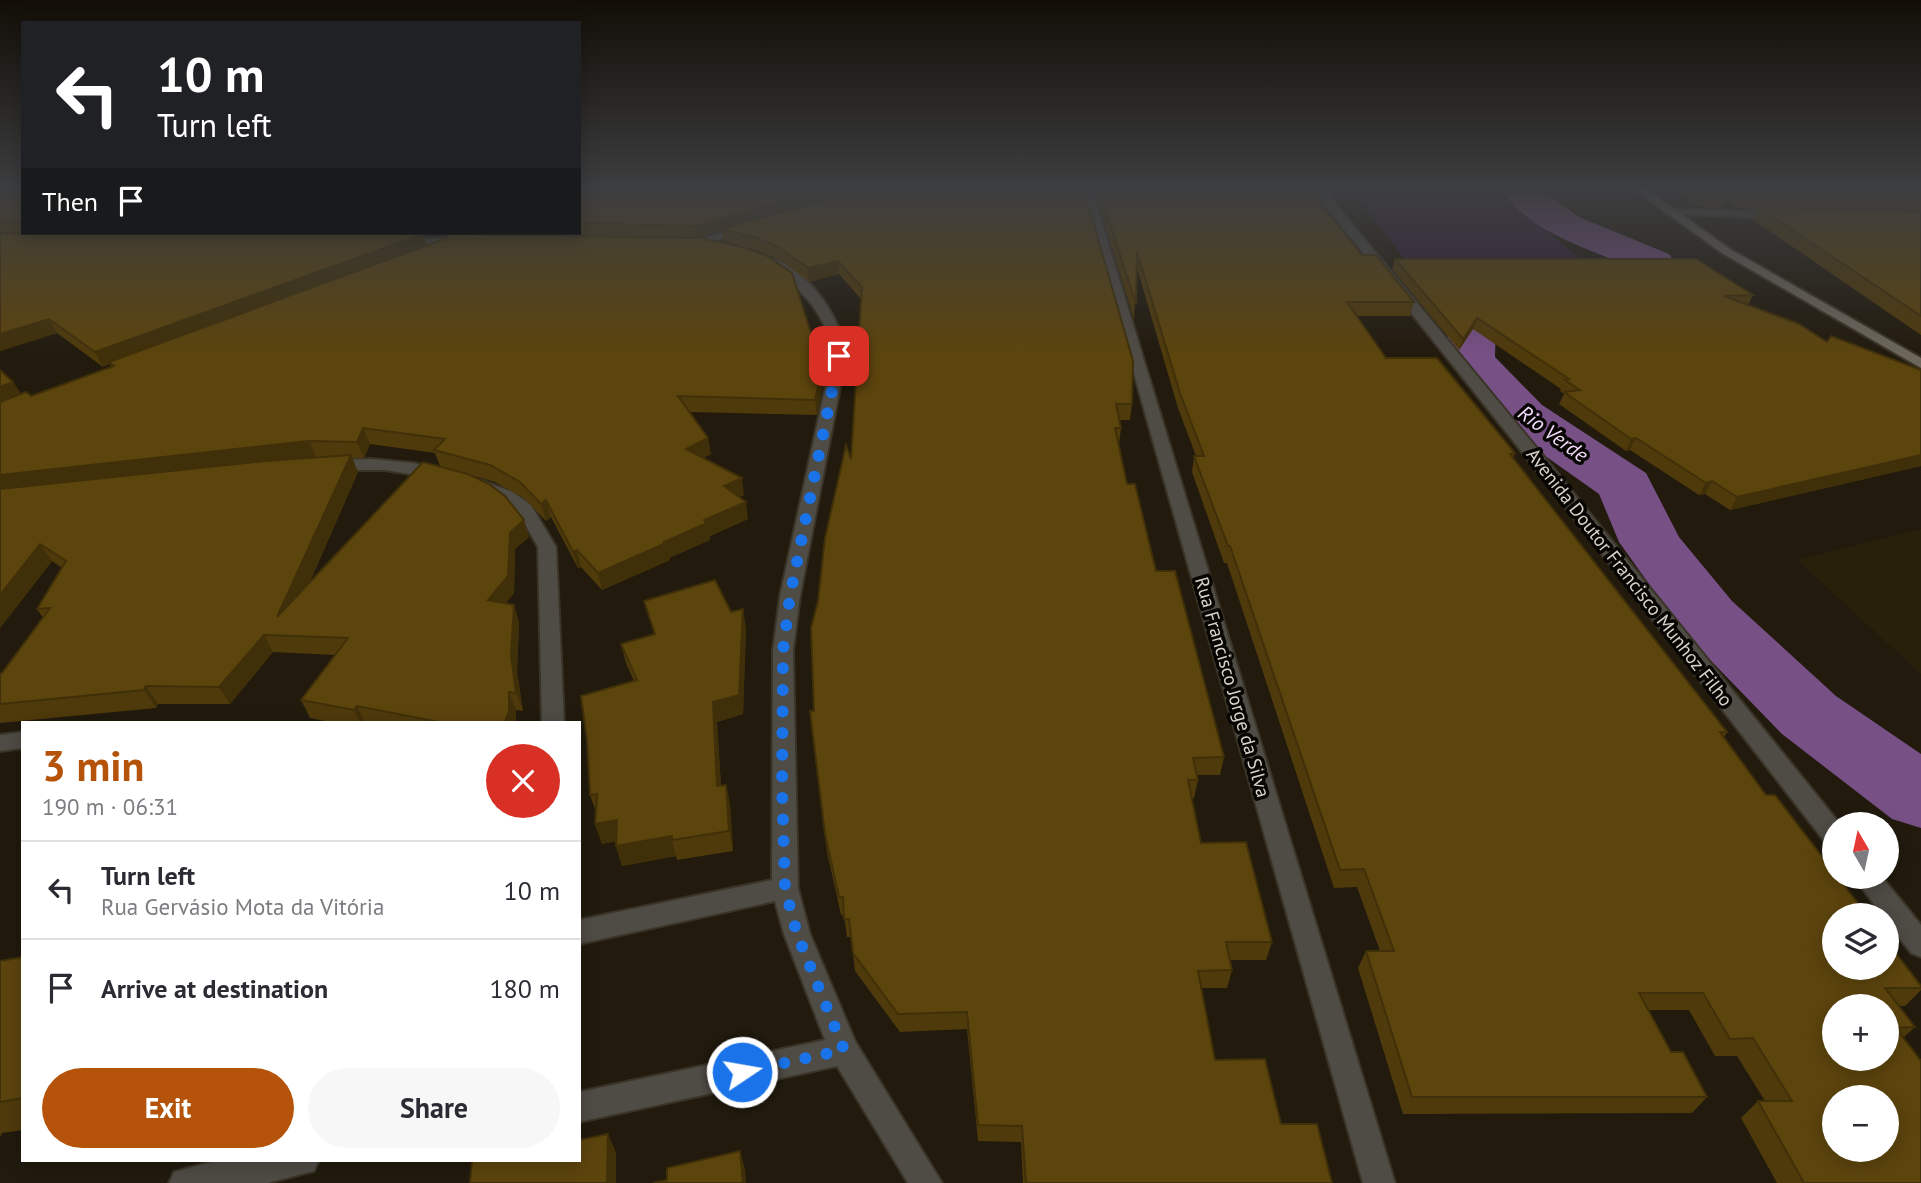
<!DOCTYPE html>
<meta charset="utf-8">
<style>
:root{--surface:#fff;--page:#f7f7f7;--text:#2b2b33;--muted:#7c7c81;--line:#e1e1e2;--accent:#b45309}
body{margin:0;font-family:"PT Sans",sans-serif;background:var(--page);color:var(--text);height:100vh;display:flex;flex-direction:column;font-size:26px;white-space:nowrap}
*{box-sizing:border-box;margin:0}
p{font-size:23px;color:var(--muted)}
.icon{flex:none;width:38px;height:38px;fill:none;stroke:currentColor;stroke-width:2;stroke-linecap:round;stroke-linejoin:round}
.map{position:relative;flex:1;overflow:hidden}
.sheet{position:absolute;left:21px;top:721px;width:560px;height:441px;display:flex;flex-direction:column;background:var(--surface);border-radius:0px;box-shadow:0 4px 18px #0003}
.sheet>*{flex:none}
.top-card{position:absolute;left:21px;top:21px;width:560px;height:214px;border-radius:0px;box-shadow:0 4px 18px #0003;background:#202124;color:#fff;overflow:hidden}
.needle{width:46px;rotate:351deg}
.tools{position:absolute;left:1822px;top:812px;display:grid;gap:14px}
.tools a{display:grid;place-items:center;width:77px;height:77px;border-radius:50%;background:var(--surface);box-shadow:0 4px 18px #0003;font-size:35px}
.pin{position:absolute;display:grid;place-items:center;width:60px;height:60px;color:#fff;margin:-30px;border-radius:14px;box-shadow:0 4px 10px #0006}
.me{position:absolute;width:77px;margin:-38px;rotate:78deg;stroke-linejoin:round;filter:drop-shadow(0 0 5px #0008)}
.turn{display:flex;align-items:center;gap:24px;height:147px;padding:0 21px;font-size:32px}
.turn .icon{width:91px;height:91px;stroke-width:2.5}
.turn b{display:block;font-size:49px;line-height:60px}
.then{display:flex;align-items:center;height:66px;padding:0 21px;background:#0003;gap:14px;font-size:26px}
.round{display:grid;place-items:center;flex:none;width:74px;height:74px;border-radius:37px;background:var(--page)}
.summary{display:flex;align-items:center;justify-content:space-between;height:119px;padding:0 21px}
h1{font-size:42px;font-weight:700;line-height:52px;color:var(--accent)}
.button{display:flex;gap:14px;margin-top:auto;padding:14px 21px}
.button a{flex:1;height:80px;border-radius:42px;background:var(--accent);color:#fff;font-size:28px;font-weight:700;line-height:80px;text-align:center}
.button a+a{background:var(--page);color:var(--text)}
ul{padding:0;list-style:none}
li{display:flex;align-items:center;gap:21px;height:98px;padding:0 21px;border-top:2px solid var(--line)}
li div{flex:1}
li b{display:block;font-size:26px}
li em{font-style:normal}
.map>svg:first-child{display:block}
.built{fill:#29200b}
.green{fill:#321d3a}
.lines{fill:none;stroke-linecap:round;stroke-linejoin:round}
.river{fill:#775085;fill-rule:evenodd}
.minor-casing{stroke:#3a3427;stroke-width:4}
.secondary-casing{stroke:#3a3427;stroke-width:4}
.minor{fill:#4f4b45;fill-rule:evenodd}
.secondary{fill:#6c665b;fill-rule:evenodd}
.wall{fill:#4f3a0b;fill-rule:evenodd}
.shaded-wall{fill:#403009}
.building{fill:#5c440d;stroke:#403009;stroke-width:2;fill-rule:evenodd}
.route{stroke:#1a73e8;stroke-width:12;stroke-dasharray:0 21.6}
.labels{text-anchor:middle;stroke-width:7;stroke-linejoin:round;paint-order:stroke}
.street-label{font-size:19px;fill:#d7d2ca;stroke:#080603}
.water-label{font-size:21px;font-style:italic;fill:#f1dafa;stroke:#080603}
</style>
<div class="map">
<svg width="1921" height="1183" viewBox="0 0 1921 1183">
<rect width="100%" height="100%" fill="#211a0d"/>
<path class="built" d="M1921,529V674L1797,560Z"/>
<path class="green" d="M1352,190H1495L1588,265L1405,260Z"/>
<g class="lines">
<path class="river" d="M1501,190H1541L1579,217L1669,254L1675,263L1680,282L1674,291L1659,295L1525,302L1496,319L1495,357L1542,405L1646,473L1679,537L1732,601L1836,696L1921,754V828L1892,819L1782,734L1684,633L1619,542L1599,494L1504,427L1447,360C1448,346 1446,323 1453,311C1461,296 1499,281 1515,277L1635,270C1590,247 1533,236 1501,190Z"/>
<defs>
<g id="minor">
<path d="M1082,190H1092L1395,1183H1363Z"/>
<path d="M1313,190H1324L1554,469L1840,824H1834V845L1825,842L1542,477Z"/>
<path d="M1669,209L1780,212L1785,215L1780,218L1665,214V210Z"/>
<path d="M747,226L751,227V231L690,247L684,244Z"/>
<path d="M463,238L467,239V243L402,245L396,242L402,239Z"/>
<path d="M774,259C810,272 842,319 846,356L800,596L793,651L798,888L810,934L855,1041L942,1183H908L837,1066L579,1122V1092L825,1040L784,934L775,901L579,944V920L772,880L773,651L780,596L832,356C828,314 802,290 770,266L768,263Z"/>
<path d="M371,459L413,463L447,470L449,474L441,479L385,470H328L320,465L328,460Z"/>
<path d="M480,480L513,492L531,505L556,547L564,723H542L538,547L518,512L501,500L474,489L472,485L474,481Z"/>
<path d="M23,732V748L0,751V735Z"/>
<path d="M1854,877H1882L1921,925V957L1911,953L1886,921V915H1882Z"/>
<path d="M219,1160H319L314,1171L267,1183H169L174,1172Z"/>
</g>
<path id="secondary" d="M1635,190H1647L1730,249L1921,358V368L1722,253Z"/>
</defs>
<use href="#minor" class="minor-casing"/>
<use href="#secondary" class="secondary-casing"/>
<use href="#minor" class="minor"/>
<use href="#secondary" class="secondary"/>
</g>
<g class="wall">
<path d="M0,190H23V233H579V190H1084L1132,404L1130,420H1120L1121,428L1119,444L1127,484L1156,571L1224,757L1220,775H1197L1198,780L1194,798H1192L1201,843L1272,942L1266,960H1230L1232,970L1227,988H1201L1215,1060L1281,1124L1332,1183H1023L1021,1142L978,1141L967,1029L900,1032L855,971L851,937H847L844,915H841L827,852L810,711H814L818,601L851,459L861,299L839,274L809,282L781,261L759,251L723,241L721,231L699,238L823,383L817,415L689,412L711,454L703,458L744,495L739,497L748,519L710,536V540L669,558L670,560L602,590L581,567L578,568L551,517L546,521L525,499L495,482L440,466L435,453L370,444L364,458H352L358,472L309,584L529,537L515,549L514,593L506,603L519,622L517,672L523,711L516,710V723H335L310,718L301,700L335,655L273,652L230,704H158L156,708L0,723V674L2,673L43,618L37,609L62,568L52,561L0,628L13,382L21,394L31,396L111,367L110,364L103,367L57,333L0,351ZM424,235H448L447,238L427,246Z"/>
<path d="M1094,190H1309L1362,255L1414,302L1410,316H1357L1386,358L1515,453L1513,458L1727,732L1724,737L1766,795L1921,986V990L1905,1006H1898L1915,1027L1903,1038L1921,1183H1777L1741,1118L1758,1101H1765L1737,1056H1715L1689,1010H1648L1671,1052L1707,1097L1692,1113L1403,1114L1358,968L1366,951H1380L1357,887L1334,888L1227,563H1224L1192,472L1194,456H1196L1178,408L1137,268L1134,319Z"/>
<path d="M1674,190H1921V335L1752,219L1757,209L1736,208L1726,201L1722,208L1704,207L1693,204Z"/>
<path d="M1395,259L1753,295L1748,305L1827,342L1921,370V466L1730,510L1705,494L1699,495L1630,450L1626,451L1559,404L1564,394L1560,391L1561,389L1473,329L1459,350L1392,269Z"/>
<path d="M644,601L731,612L746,628L743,714L717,722L721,786L726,785L730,805L733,851L677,860L676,856L622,866L616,846V841L602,844L595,824L596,812L590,795L634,681L626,663L621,644L654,634Z"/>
<path d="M23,957V1130L2,1133L0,1137V961Z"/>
</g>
<g class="shaded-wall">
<path d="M3,190H20L23,196L0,205V191Z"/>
<path d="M825,190H870L721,229V231L696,238L694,226Z"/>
<path d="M1731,190L1726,201L1722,208L1727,196Z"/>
<path d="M423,234L427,247L109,362L110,364L103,367L95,352Z"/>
<path d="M838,261L839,274L809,282L808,268Z"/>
<path d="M1477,318L1473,329L1459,350L1463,339Z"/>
<path d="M49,319L57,333L0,351V334Z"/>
<path d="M822,368L823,383L817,415L815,400Z"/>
<path d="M13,382L23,397L0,406V387Z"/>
<path d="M363,428L370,444L364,458L357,442Z"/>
<path d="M708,438L711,454L689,465L686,449Z"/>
<path d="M1636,438L1630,450L1626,451L1631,439Z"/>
<path d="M309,441L316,457L0,492V475Z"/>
<path d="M351,455L358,472L286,635L277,617Z"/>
<path d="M1921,455V466L1730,510L1737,497Z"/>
<path d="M742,478L744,495L727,502L724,486Z"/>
<path d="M1712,481L1705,494L1699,495L1706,483Z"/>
<path d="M546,500L551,517L546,521L541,504Z"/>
<path d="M746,502L748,519L710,536V540L669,558L670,560L602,590L598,573L664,542L704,520Z"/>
<path d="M524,520L529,537L515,549L514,593L494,617L488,600L510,533Z"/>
<path d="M40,544L52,561L0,628V595Z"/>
<path d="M577,550L581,567L578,568L573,552Z"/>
<path d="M514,605L519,622L517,672L523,711L516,693L511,655Z"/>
<path d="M743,609L746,628L743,714L717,722L722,806L717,786L713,702Z"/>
<path d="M264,635L273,652L230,704L219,687Z"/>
<path d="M146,686L158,704L156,708L144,690Z"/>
<path d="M509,692L516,710V723H504Z"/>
<path d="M357,706L365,723H360L354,710Z"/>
<path d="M726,785L730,805L733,851L729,831Z"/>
<path d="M617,820L623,840L602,844L595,824Z"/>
<path d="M672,836V840L676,856L622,866L616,846Z"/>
<path d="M608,1134L616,1152V1183H607Z"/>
<path d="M740,1151L745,1169L746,1183H743Z"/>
</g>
<g class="building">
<path d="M18,190H23V222H0V202L17,198Z"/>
<path d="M579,190H825L694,226L579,223Z"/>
<path d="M864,190H1084L1133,361L1132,404H1116L1121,428H1115L1127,484H1135L1156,571H1175L1224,757L1193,758L1198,780H1188L1201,843L1246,842L1272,942H1226L1232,970L1198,971L1215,1060L1265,1059L1281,1124H1317L1332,1183H1026L1022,1126L978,1125L967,1012L898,1014L853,953L849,919H844L843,897H839L825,834L810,711H814L811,628L818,601L825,538L846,445L851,459L862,287L838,261L808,268L780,248L757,238L721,229Z"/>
<path d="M1099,190H1309L1362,255H1376L1414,302H1347L1386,358H1437L1515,453L1510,454L1727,732H1720L1766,795H1775L1834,872V877H1838L1867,915H1834V968H1886V940L1921,986V988H1885L1915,1027L1896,1028L1921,1061V1183H1804L1758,1101H1792L1753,1038L1730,1039L1703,993H1639L1671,1052H1683L1707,1097H1412L1366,951H1394L1364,869L1340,870L1230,546H1228L1194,456H1204L1180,393L1137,252L1136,304ZM1834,1006H1886V1059H1834ZM1834,1097H1886V1150H1834Z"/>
<path d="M1695,190H1731L1727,196H1709L1698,193Z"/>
<path d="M1732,190H1921V201L1741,197Z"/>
<path d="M1758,207L1921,212V316Z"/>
<path d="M0,233L423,234L95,352L49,319L0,334Z"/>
<path d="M449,234L701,238L746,248L767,256L792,273L822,368L815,400L678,396L708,438L686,449L742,478L724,486L746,502L704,520L707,523L664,542L666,543L598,573L577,550L573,552L546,500L541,504L520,482L490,465L434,450L445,439L363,428L357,442L309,441L0,475V402L26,392L31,396L114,366L109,362L447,238Z"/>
<path d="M1395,259H1696L1753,295L1724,296L1799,324L1827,342L1831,336L1921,370V455L1737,497L1712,481L1706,483L1636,438L1631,439L1564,392L1580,390L1565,380L1569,379L1477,318L1463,339Z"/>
<path d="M0,370L13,382L0,387Z"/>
<path d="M351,455L277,617L423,462L468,474L489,484L505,496L524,520L510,533L508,576L488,600L514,605L511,655L516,693L509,692V712L504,723H444L357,706L354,710L301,700L348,638L264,635L219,687L146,686L144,690L0,704V674L2,673L50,608L37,609L66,561L40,544L0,595V489L265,461Z"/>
<path d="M715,580L731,612L743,609L739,695L713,702L717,786L726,785L729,831L672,840V836L616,846L617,820L595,824L597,794L590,795L587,741L581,696L637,680L621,644L655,634L644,601Z"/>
<path d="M23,957V1098L0,1102V961Z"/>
<path d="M608,1134L607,1183H470L472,1161L478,1160H579V1140Z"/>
<path d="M740,1151L743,1183H653L667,1180V1168Z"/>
</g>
<linearGradient id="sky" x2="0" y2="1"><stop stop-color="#120e07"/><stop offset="0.53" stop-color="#3d3e40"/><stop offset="1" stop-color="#3d3e40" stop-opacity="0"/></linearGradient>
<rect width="1921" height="356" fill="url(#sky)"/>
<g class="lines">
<path class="route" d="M742,1072L844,1050L797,934L785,888L782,787L783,651L790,596L839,356"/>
</g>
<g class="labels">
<g class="street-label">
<text transform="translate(1630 577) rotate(52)" y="7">Avenida Doutor Francisco Munhoz Filho</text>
<text transform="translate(1233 687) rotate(74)" y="7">Rua Francisco Jorge da Silva</text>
</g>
<g class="water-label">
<text transform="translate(1553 434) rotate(36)" y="7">Rio Verde</text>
</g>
</g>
</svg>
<div class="tools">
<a><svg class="needle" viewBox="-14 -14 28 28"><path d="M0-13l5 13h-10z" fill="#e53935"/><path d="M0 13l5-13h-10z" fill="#7c7c81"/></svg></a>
<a><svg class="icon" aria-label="layers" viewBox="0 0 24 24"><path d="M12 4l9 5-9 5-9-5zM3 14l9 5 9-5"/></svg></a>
<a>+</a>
<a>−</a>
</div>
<div class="pin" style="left:839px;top:356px;background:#d93025"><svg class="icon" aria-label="arrive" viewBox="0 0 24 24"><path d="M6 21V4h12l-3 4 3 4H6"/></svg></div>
<svg class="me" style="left:742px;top:1072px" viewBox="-20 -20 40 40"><circle r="17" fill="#1a73e8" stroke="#fff" stroke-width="3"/><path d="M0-11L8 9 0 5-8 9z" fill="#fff"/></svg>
<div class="top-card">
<div class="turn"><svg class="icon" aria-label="left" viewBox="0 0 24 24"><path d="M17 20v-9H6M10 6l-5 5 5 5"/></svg><div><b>10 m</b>Turn left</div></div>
<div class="then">Then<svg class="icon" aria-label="arrive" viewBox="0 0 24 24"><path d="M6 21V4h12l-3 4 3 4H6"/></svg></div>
</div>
<section class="sheet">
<div class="summary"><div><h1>3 min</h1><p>190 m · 06:31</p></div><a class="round" style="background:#d93025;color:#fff"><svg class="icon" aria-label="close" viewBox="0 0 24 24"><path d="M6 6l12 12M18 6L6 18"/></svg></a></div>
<ul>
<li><svg class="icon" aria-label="left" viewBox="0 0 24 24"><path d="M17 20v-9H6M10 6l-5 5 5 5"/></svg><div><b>Turn left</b><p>Rua Gervásio Mota da Vitória</p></div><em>10 m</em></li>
<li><svg class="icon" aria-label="arrive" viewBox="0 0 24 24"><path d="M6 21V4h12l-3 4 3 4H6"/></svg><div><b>Arrive at destination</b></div><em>180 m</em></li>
</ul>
<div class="button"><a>Exit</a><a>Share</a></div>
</section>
</div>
